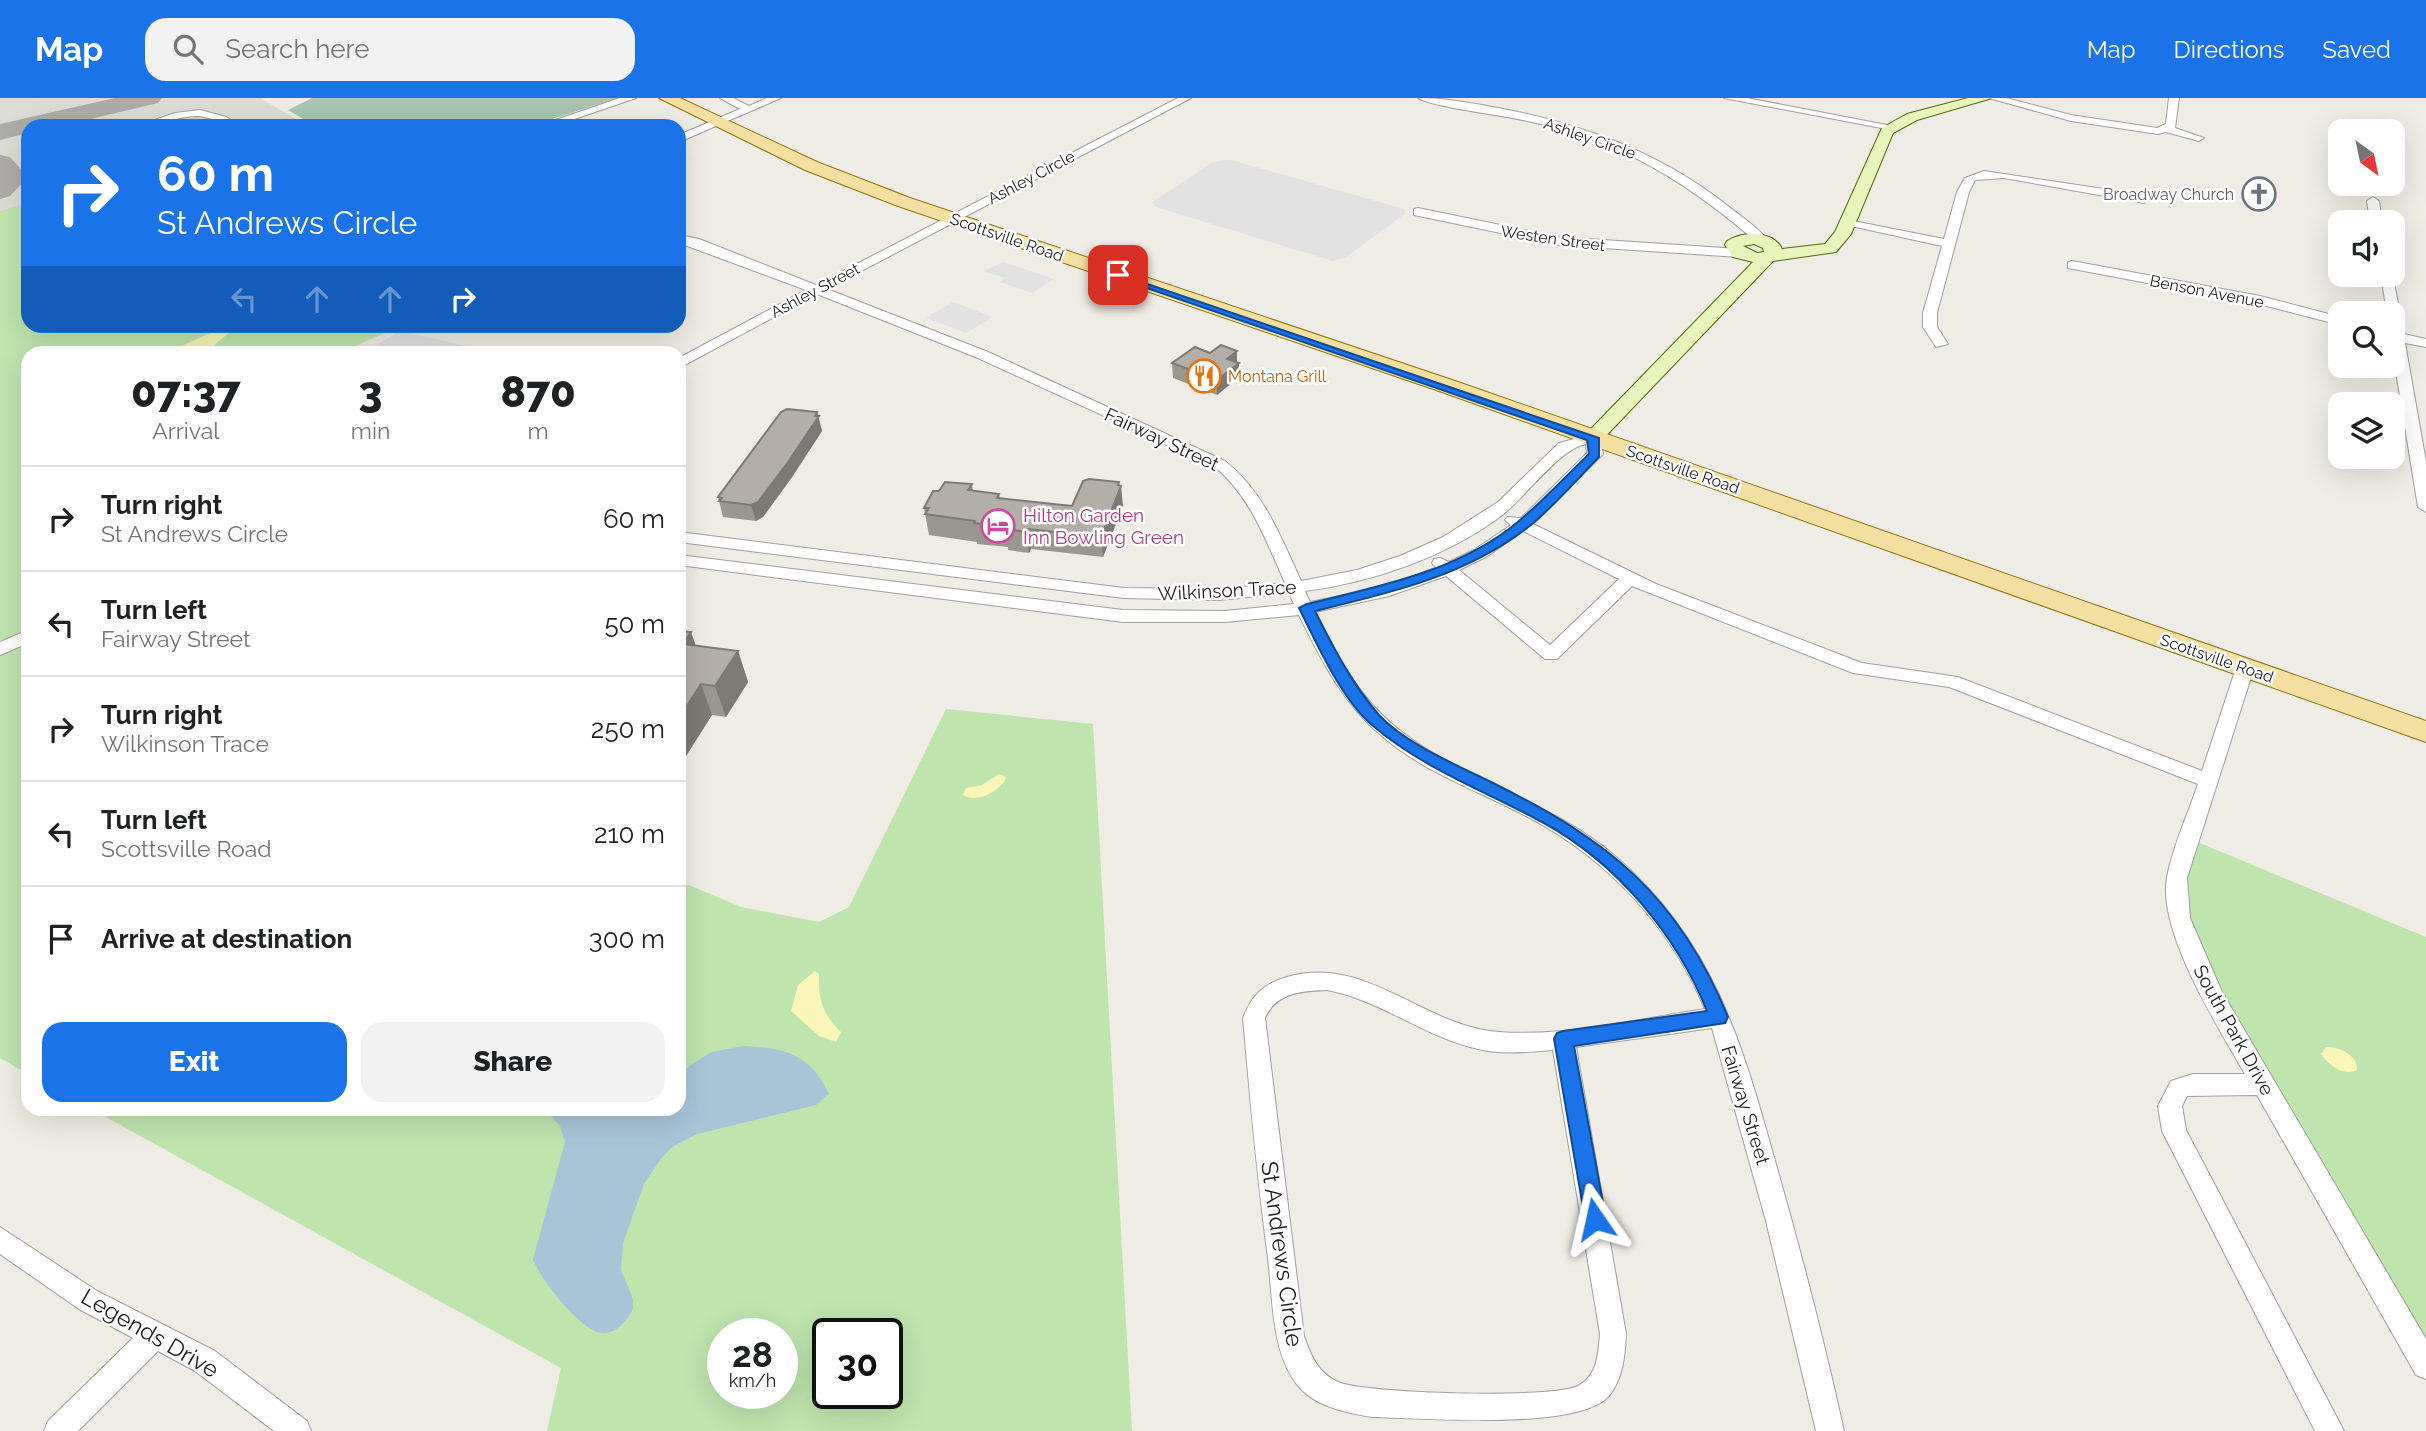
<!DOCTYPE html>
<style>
:root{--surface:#fff;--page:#f2f2f2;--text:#202124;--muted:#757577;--line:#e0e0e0;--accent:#1a73e8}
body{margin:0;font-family:Raleway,sans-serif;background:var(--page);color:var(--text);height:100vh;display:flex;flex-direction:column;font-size:26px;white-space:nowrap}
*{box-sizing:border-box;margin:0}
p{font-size:23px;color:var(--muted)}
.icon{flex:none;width:38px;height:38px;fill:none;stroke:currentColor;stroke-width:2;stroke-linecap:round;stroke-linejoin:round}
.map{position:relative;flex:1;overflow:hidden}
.drawer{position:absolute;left:21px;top:248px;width:665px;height:770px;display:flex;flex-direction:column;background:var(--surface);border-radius:21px;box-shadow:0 7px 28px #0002}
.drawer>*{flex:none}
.guide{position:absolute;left:21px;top:21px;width:665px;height:214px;border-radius:21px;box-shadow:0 7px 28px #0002;background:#1a73e8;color:#fff;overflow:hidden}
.needle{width:46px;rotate:147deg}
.controls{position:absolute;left:2328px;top:21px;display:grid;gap:14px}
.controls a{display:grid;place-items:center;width:77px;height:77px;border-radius:14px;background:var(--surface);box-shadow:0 7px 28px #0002;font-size:35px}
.speed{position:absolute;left:707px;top:1220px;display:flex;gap:14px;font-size:35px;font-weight:700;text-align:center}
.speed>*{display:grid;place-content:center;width:91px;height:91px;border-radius:50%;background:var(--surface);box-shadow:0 7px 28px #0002;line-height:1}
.speed small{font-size:18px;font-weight:400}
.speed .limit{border:4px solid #111;border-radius:10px;background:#fff;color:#111}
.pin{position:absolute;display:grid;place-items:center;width:60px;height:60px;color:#fff;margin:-30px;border-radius:14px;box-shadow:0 4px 10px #0006}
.me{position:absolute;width:77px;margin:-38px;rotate:349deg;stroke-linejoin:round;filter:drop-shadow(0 0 5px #0008)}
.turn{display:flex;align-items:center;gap:24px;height:147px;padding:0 21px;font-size:32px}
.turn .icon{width:91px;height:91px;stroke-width:2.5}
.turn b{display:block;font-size:49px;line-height:60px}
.lanes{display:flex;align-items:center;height:66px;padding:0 21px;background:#0003;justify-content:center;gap:35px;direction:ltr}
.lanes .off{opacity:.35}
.eta{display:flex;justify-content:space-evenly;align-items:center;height:119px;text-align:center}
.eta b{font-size:42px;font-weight:800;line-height:49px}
.cta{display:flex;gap:14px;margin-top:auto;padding:14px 21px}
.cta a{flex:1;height:80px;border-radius:21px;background:var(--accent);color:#fff;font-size:28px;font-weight:800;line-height:80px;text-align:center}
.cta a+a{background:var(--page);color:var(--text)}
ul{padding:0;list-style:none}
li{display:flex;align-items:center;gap:21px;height:105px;padding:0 21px;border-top:2px solid var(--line)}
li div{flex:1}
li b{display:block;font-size:26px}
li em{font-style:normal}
header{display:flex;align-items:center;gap:42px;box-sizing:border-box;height:98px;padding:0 35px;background:var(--accent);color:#fff}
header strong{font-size:33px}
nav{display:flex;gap:38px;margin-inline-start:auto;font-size:24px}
.search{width:490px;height:63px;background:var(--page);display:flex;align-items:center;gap:18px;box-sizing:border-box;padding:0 24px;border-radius:21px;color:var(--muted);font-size:26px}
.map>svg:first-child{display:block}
.airport{fill:#dcdcd6}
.grass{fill:#bfe4ae;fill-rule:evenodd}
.sand{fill:#f9f6b7}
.cemetery{fill:#a7c5b1}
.parking{fill:#e2e2e2}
.water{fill:#a8c5d8}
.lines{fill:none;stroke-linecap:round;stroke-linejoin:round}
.taxiway{fill:#adaca8;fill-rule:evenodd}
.street-casing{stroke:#9f9f9f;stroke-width:2}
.secondary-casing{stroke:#516b0e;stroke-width:2}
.primary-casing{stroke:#8a760d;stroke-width:2}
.street{fill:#fff;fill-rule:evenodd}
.secondary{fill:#e8f4bc;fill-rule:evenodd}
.primary{fill:#f4dfa3;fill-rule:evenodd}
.wall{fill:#9a9690}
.shaded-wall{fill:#7d7a75}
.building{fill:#b3aea7;stroke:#7d7a75;stroke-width:2}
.route{fill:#1a73e8;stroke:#114b97;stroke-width:2}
.labels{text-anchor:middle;stroke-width:5;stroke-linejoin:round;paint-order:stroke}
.far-street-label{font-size:16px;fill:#1e1e1e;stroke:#fff}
.far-worship-label{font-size:16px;fill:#5b616d;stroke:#fff;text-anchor:end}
.far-food-label{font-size:16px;fill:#c56008;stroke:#fff;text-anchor:start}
.street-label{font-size:19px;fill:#1e1e1e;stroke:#fff}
.hotel-label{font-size:19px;fill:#b23c85;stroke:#fff;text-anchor:start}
.near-street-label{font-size:23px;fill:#1e1e1e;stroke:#fff}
</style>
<header>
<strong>Map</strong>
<div class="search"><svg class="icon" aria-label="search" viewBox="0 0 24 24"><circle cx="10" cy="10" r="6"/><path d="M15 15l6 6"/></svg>Search here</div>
<nav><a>Map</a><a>Directions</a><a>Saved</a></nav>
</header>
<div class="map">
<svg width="2426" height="1333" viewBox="0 0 2426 1333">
<rect width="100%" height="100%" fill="#eeece4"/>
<path class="airport" d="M0,0H260L308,28H28V201L0,210Z"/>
<g class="grass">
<path d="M28,105V228H401L339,255L28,256V976L0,960V113Z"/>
<path d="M946,611L1093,626L1132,1333H547L561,1270L93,1012H679V783L741,809L819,824L849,809ZM723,1236H782V1295H723ZM828,1236H887V1295H828Z"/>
<path d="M2190,741L2426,839V1249L2187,844L2176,799Z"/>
</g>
<g class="sand">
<path d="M226,228H237L212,249H179Z"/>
<path d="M999,676L1006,679L1005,683C995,695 978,705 963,697L966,690L982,687Z"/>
<path d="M815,873L819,876C818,900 822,916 841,934L836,944L819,938L791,913L798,887Z"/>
<path d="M2326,949C2340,949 2358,957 2357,972C2344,979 2328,967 2321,956Z"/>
</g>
<path class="cemetery" d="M312,0H618L530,28H315L288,12Z"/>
<g class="parking">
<path d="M1222,62H1231L1404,111L1406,115L1346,159L1333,163L1156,109L1152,104L1212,65Z"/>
<path d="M1003,164L1054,181L1032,195L1000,184L1005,180L983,173Z"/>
<path d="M953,204L993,219L966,235L926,220Z"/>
<path d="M400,233L477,250L470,256L363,255Z"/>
</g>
<path class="water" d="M744,948C785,950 810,956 829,996L816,1007L697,1036L672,1049L660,1062L644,1086L623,1145L621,1172L633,1201V1211C627,1222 616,1237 601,1235C581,1233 539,1180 533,1161L565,1044L560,1028L545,1012H679V975L711,954Z"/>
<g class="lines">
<g class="taxiway">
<path d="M115,0H162L158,5L61,28H28V35L0,42V26Z"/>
<path d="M0,57L10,59L28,79L10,98L0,101Z"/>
</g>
<defs>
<g id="street">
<path d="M620,0H636L554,28H538Z"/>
<path d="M720,0H733L749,8L767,0H781L679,44V37L740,11Z"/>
<path d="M1178,0H1191L827,191L988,254L1225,363C1264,394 1281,439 1301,483L1357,472L1400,458L1443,439L1498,404L1559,345L1593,336L1600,340L1603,356L1533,426L1656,486L1862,565L1958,579L2202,673L2236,570L2245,564L2251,566L2254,570L2187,780L2190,820L2222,894L2426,1241V1281L2416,1277L2257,997L2187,998L2182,1008L2186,1032L2344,1333H2315L2162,1033L2158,1008L2171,983L2193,976H2245C2218,929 2157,833 2167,779C2173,748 2188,716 2198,686L1949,589L1853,575L1632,488L1557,561H1545L1446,478L1389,498L1315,514C1336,557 1359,600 1397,630C1463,684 1550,702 1615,758C1717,845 1744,953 1779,1077C1803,1161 1825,1247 1844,1333H1816L1766,1123L1712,930L1576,949L1626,1236C1625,1257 1623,1281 1609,1298C1578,1333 1423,1320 1372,1319C1348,1315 1316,1309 1299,1289C1271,1256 1273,1201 1268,1160C1257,1080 1250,1000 1243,920C1252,897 1263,886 1287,879C1366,856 1424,929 1499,934C1566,939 1638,921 1705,911C1671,829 1607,760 1528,719C1479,693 1425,675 1383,639C1344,607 1321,562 1299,517L1225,524H1123L679,467V457L1123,512L1225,513L1294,506L1289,495L1218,502L1124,500L679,444V434L1124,490L1218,491L1285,485C1266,443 1251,399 1215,369L978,260L817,196L679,270V260L806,192L679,145V137L699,141L816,187ZM1586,346L1587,355L1521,420L1507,419L1505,422L1511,427L1474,452L1449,464L1440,460L1434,461L1432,465L1436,470L1379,490L1310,504L1305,493C1373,484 1446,459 1501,418C1526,399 1559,351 1586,346ZM1523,433L1619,481L1550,547L1459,472L1486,459ZM1327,892C1381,902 1424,939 1478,951C1502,957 1528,954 1553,952L1600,1236C1598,1256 1598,1277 1578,1288C1554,1301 1365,1296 1338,1284C1318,1275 1311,1258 1304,1238L1265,920C1276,894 1303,893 1327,892Z"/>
<path d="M1418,0C1445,0 1471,5 1498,10C1583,26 1659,54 1728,108C1742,119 1758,130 1769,143L1759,146C1688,85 1624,44 1532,24C1510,18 1431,9 1418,0Z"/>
<path d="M1724,0H1747L1897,29L1892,32Z"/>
<path d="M1989,0H2006L2071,17L2157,30L2166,26L2169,0H2179L2175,30L2204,40L2199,43L2166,34L2158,36L2071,23Z"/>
<path d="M200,12L226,19L240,28C225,28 213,19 198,18C177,18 158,28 138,28L175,15Z"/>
<path d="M1984,73L2144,97L2150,101L2144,105L2004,80L1975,82L1969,94L1937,215V229L1948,246L1936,249L1923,229V215L1942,148L1842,126L1848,122L1944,141L1957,94L1965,80Z"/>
<path d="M2373,99L2379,103L2382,124H2370L2367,103Z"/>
<path d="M1418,110L1558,139L1739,151L1745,155L1739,159L1558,147L1414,117V111Z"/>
<path d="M2072,163L2260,198L2340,219V227L2259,206L2068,170V164Z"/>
<path d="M2392,175L2404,236L2426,241V249L2405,245L2426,364V414L2418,409L2392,249V215H2387L2381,177Z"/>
<path d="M28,532V545L0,557V544Z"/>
<path d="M0,1129L97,1193L215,1253L307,1323L311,1333H274L195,1273L158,1253L78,1333H44L48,1323L133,1240L79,1211L0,1156Z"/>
</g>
<path id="secondary" d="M1968,0H1992L1917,22L1893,35L1851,136L1836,154L1773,163L1600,344H1586L1583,340L1586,336L1753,164L1733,159L1725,147L1727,143C1743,133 1773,132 1782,151L1825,146L1835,134L1882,30L1907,16ZM1754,146L1763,150L1764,154L1757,155L1743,148Z"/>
<path id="primary" d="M659,0H680L817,64L910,100L1458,284L2426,623V644L1442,294L898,108L805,72Z"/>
</defs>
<use href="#street" class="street-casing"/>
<use href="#secondary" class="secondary-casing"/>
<use href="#primary" class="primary-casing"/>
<use href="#street" class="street"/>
<use href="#secondary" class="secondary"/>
<use href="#primary" class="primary"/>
</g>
<g class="wall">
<path d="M1237,253V265H1239L1238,280L1217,297L1173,280L1172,265L1210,255Z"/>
<path d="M817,314L822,333L792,379L763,419L756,423L723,419L718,399Z"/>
<path d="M972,386L973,393L999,396L1000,400L1072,408L1119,387L1123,408L1103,459L1031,451L1029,455L1008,452V449L977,446V444L929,437L924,410L939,393Z"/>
<path d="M696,548L738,553L748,584L726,619L712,617L679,669Z"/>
</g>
<g class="shaded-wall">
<path d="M1237,253V267L1239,265L1238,280L1217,297V282L1227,261Z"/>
<path d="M817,314L822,333L792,379L763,419L756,423L751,407Z"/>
<path d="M1119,384V393L1121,388L1123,408L1103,459L1101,439Z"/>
<path d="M1028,431L1031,451L1029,455L1027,434Z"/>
<path d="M691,534L702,565L683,546Z"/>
<path d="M738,553L748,584L726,619L715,588Z"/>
<path d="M701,586L712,617L679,669V620Z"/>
</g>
<g class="building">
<path d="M1221,247L1237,253L1227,261L1239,265L1217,282L1172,265L1195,249L1210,255Z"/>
<path d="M787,311L817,314L815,318H819L788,364L758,404L751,407L719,403L722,400L718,399L781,314Z"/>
<path d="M1089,381L1119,384L1118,387L1121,388L1101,439L1028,431L1027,434L1005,431L1007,429L974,425L975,423L925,416L929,410H924L933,393H939L945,384L972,386L968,392L999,396L997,400L1072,408L1083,383Z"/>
<path d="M679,533L691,534L683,546L738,553L715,588L701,586L679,620Z"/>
</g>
<path class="route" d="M1115,175L1599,340V359C1576,382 1553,410 1527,430C1465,478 1390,495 1315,513C1333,549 1352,586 1379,617C1407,647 1457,667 1493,685C1608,742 1678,797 1728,919L1725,925L1574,948L1606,1121L1603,1128L1595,1131L1588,1128L1585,1121L1554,941L1557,935L1563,933L1707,913C1676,836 1616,764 1542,724C1485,693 1422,670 1372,627C1342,602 1317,546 1299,510L1307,506C1380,488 1460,473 1519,423C1544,402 1566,378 1589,356L1587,342L1115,179Z"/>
<defs>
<symbol id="church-ring" viewBox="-11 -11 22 22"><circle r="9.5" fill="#fff" stroke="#6b7280" stroke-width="1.5"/><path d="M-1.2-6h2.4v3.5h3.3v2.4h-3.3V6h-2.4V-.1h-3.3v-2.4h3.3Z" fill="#6b7280"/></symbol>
<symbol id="restaurant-ring" viewBox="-11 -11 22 22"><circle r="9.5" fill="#fff" stroke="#e8710a" stroke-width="1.5"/><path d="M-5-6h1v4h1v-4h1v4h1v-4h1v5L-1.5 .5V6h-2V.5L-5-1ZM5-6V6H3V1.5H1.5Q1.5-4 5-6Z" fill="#e8710a"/></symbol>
<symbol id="hotel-ring" viewBox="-11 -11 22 22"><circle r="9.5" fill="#fff" stroke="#d1479c" stroke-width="1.5"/><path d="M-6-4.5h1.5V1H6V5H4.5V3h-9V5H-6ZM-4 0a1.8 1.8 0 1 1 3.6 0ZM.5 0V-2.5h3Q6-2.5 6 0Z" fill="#d1479c"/></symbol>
</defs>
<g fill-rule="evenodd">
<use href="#church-ring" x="2240" y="77" width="38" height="38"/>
<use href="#restaurant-ring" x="1185" y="259" width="38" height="38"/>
<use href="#hotel-ring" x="979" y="409" width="38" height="38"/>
</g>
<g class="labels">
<g class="far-street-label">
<text transform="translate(1590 40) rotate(19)" y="6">Ashley Circle</text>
<text transform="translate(1031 79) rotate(-28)" y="6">Ashley Circle</text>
<text transform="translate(1007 139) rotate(19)" y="6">Scottsville Road</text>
<text transform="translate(1553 140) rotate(8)" y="6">Westen Street</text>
<text transform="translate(815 192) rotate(-28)" y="6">Ashley Street</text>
<text transform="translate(2207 193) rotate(11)" y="6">Benson Avenue</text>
<text transform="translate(1683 371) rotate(19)" y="6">Scottsville Road</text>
<text transform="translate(2217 560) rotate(19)" y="6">Scottsville Road</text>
</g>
<g class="far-worship-label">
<text x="2234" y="102">Broadway Church</text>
</g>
<g class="far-food-label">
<text x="1228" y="284">Montana Grill</text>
</g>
<g class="street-label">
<text transform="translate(1162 341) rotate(25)" y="7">Fairway Street</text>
<text transform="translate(1227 492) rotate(-3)" y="7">Wilkinson Trace</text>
<text transform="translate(2234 932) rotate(61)" y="7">South Park Drive</text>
<text transform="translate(1746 1007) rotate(73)" y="7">Fairway Street</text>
</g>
<g class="hotel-label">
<text x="1023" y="424">Hilton Garden<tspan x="1023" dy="22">Inn Bowling Green</tspan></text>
</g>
<g class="near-street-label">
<text transform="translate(1282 1156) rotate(82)" y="8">St Andrews Circle</text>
<text transform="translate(150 1235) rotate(30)" y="8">Legends Drive</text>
</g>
</g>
</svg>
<div class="controls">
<a><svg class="needle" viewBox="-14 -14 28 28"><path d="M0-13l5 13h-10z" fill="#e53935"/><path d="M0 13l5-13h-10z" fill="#757577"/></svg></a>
<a><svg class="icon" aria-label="sound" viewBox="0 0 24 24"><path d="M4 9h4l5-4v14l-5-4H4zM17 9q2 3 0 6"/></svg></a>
<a><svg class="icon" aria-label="search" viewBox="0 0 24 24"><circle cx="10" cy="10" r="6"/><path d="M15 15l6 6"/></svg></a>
<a><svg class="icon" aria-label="layers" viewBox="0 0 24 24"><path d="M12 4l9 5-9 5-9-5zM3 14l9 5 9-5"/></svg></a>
</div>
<div class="speed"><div>28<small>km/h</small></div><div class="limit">30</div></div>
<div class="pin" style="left:1118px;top:177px;background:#d93025"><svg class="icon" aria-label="arrive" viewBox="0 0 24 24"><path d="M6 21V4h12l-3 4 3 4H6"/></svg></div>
<svg class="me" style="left:1595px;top:1121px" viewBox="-20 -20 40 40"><path d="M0-17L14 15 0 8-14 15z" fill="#1a73e8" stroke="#fff" stroke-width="4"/></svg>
<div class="guide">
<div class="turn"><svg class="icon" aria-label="right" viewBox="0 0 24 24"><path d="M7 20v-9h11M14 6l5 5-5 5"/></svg><div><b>60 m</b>St Andrews Circle</div></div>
<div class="lanes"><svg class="icon off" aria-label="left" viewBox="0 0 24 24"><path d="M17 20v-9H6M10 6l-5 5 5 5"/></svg><svg class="icon off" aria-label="ahead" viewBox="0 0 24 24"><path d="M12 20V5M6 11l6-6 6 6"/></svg><svg class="icon off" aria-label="ahead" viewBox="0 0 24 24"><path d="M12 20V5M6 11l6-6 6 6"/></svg><svg class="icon" aria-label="right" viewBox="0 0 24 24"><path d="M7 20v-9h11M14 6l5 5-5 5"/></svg></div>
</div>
<section class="drawer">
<div class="eta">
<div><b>07:37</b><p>Arrival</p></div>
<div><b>3</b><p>min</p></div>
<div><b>870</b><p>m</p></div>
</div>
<ul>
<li><svg class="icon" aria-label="right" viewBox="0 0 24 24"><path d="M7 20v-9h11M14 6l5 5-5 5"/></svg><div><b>Turn right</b><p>St Andrews Circle</p></div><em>60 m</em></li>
<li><svg class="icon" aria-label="left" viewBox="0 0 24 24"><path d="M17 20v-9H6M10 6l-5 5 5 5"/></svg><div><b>Turn left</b><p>Fairway Street</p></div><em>50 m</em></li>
<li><svg class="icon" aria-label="right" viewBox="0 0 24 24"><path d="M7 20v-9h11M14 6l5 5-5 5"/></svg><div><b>Turn right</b><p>Wilkinson Trace</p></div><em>250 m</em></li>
<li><svg class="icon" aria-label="left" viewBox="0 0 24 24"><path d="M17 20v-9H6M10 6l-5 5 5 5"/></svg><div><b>Turn left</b><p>Scottsville Road</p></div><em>210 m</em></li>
<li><svg class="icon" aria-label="arrive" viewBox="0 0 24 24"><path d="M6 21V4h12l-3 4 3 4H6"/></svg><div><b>Arrive at destination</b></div><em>300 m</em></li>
</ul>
<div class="cta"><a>Exit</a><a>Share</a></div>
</section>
</div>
